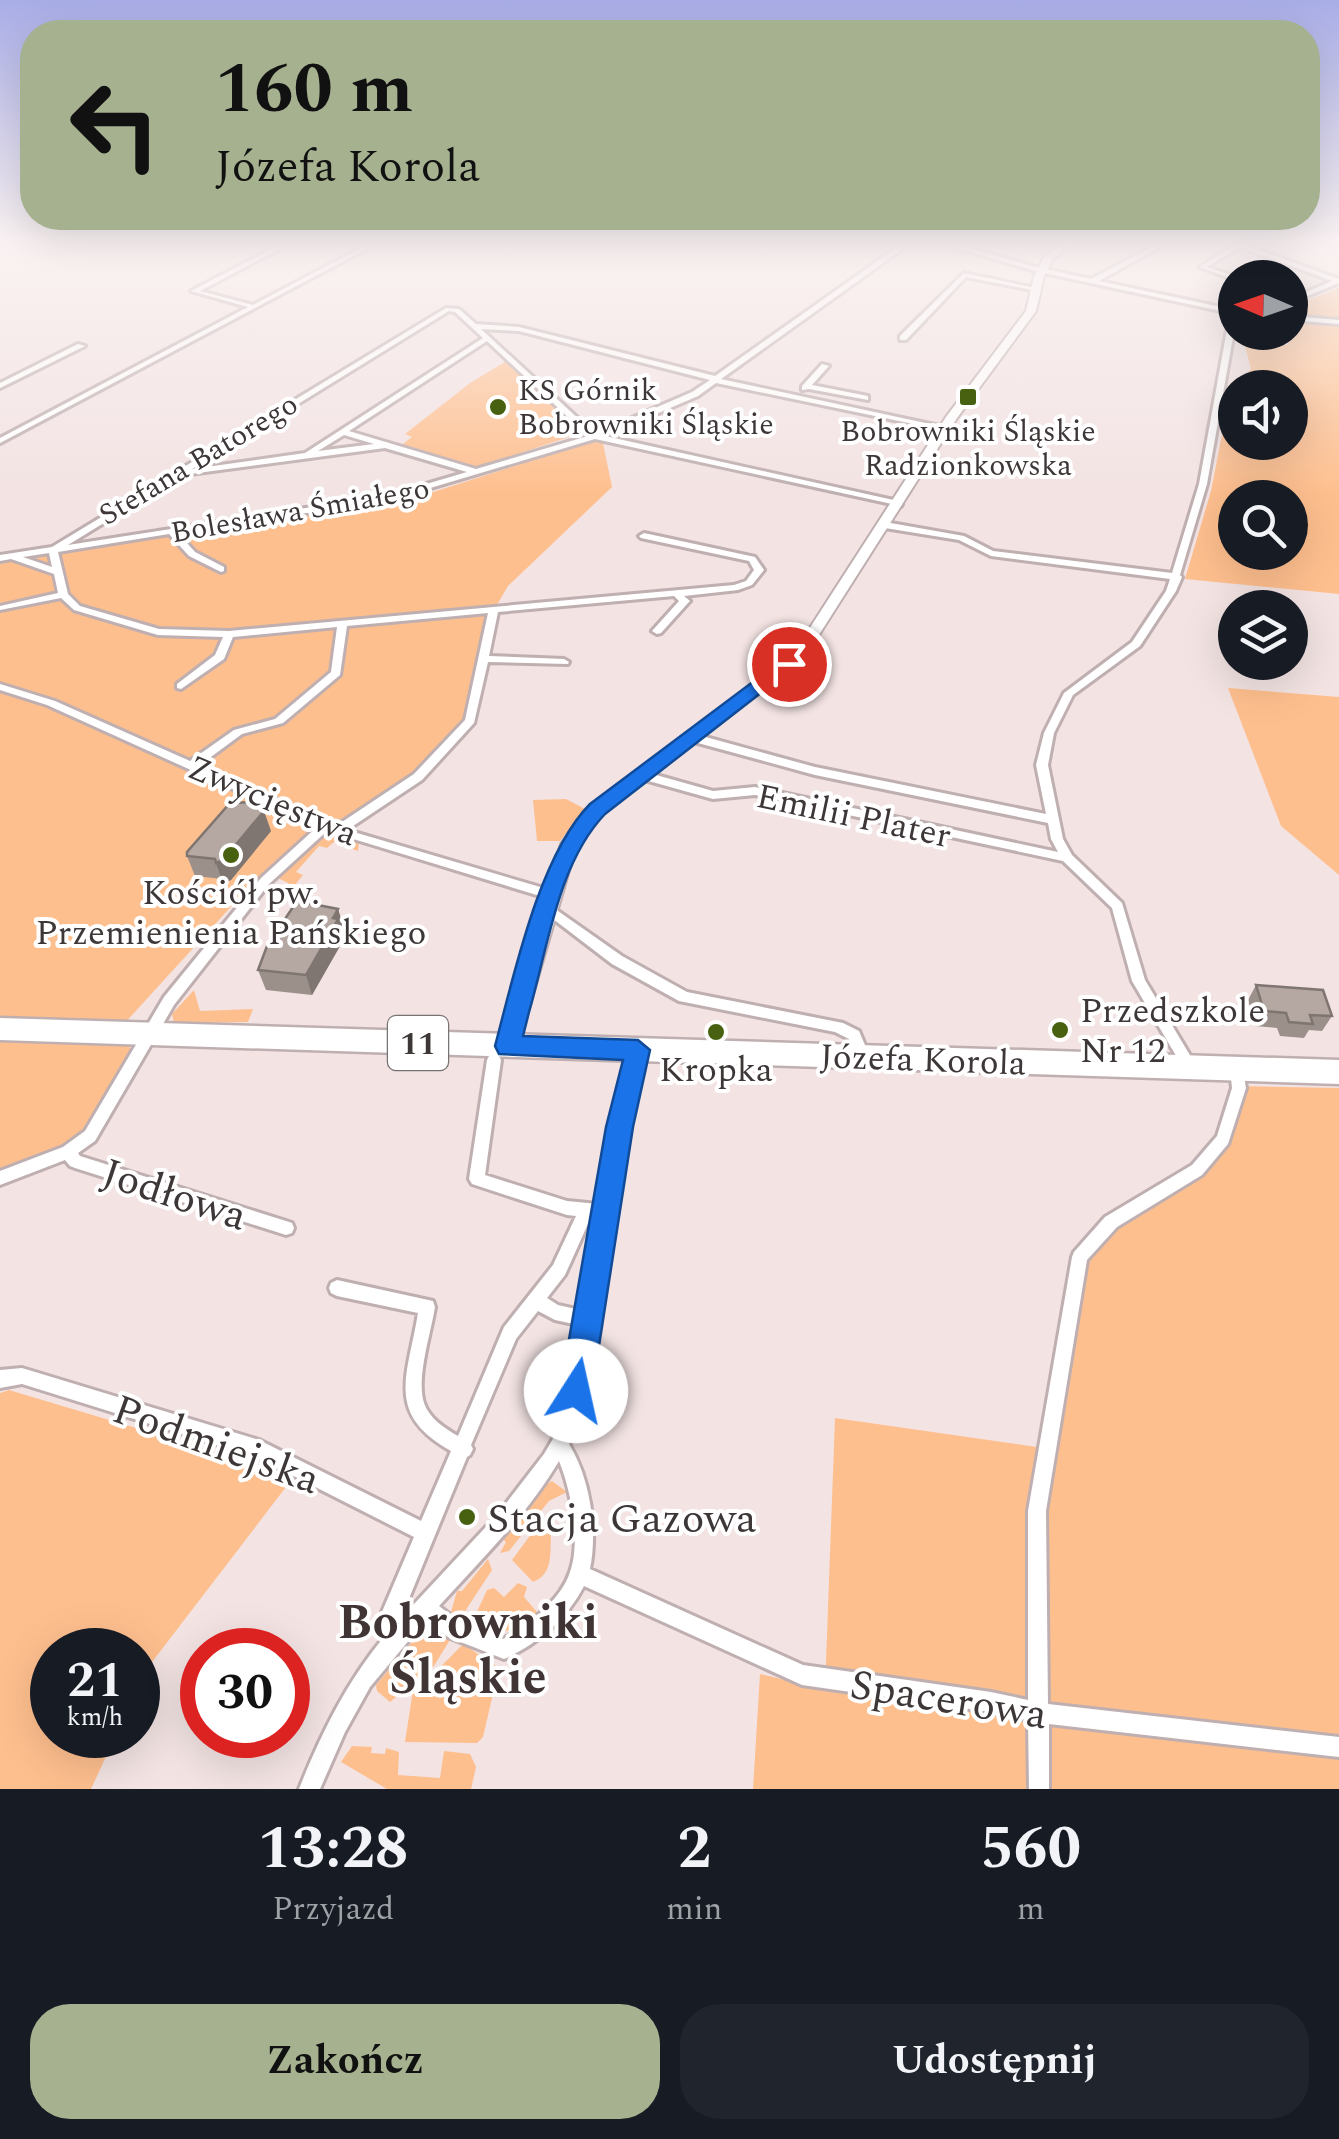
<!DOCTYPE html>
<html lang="pl">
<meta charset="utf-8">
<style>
:root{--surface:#171b24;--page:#20242c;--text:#f1f3f6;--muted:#9ea1a6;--accent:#a5b18f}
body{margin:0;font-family:Spectral,serif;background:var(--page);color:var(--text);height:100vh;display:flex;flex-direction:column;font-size:38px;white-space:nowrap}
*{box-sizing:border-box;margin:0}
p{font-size:32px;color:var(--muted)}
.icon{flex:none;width:55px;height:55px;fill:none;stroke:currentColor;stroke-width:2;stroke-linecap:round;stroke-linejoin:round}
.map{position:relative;height:1789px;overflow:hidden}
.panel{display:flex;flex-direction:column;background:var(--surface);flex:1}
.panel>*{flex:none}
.banner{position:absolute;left:20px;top:20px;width:1300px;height:210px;border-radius:40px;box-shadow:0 10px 40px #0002;background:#a5b18f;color:#111;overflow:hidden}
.needle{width:65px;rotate:272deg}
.controls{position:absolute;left:1218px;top:260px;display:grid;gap:20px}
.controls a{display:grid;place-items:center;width:90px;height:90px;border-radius:50%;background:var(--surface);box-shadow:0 10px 40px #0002;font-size:50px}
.speed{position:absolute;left:30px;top:1628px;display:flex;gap:20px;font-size:50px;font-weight:700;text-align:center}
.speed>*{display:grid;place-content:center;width:130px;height:130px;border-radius:50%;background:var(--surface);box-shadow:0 10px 40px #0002;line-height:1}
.speed small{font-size:25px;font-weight:400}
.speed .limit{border:15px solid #d22;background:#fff;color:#111}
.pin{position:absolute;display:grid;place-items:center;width:85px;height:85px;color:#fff;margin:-42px;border:5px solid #fff;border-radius:50%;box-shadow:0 2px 10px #0007}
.me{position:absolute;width:110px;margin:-55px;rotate:10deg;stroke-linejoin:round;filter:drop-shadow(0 0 8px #0008)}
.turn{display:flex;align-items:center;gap:35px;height:210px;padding:0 30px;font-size:45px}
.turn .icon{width:130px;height:130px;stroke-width:2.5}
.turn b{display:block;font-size:70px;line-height:85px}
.eta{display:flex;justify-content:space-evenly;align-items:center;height:170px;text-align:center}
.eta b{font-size:60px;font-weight:700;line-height:70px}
.button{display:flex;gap:20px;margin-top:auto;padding:20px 30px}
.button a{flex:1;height:115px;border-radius:40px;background:var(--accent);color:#111;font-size:40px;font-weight:700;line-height:115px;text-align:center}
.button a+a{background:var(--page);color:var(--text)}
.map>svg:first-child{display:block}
.green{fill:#febf8e;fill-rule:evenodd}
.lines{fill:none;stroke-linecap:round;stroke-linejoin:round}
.street-casing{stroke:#bfafb0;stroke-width:6}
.secondary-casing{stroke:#bfafb0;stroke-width:4}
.highway-casing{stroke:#bfafb0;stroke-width:5}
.street{fill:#fff;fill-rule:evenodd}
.secondary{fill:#fff;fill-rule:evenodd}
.highway{fill:#fff;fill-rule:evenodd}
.wall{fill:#9c908b}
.shaded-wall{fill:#7f7571}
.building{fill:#b5a7a2;stroke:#7f7571;stroke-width:2.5}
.route{fill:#1a73e8;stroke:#114b97;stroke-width:2.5}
.poi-dot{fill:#486111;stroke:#fff;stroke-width:4}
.labels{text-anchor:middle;stroke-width:8;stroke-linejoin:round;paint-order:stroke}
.far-poi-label{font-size:30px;fill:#3e3737;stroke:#fff;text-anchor:start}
.far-street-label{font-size:30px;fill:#3e3737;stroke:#fff}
.shield{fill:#fff;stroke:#787373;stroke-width:2.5}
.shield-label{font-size:32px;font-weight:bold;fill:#3e3737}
.street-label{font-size:35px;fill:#3e3737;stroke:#fff}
.poi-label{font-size:35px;fill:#3e3737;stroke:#fff}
.near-street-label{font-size:42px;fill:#3e3737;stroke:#fff}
.near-poi-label{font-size:42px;fill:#3e3737;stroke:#fff;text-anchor:start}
.near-quarter-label{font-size:48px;font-weight:bold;fill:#413435;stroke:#fff}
</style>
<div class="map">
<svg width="1339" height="1789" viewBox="0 0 1339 1789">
<rect width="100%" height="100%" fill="#f3e3e3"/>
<g class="green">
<path d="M1339,288V594L1185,579L1211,491L1231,388L1251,369L1243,338L1289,345L1280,333L1290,332V307ZM1235,388H1290V442H1235ZM1235,498H1290V552H1235Z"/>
<path d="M508,360L580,430L578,434L474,468L399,447L412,437L405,434L470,383Z"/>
<path d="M602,438L612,487L508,586L494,610L466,720L439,756L336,834L359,842L358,851L334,842L327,848L319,846L296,872L303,875L294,886L278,878L288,864L249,887L123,1025L132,1055L84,1139L0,1174V562L430,493Z"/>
<path d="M1228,688L1339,697V875L1281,826Z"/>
<path d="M566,799L585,809L560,841H537L533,800Z"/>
<path d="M194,990L200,1011L253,1009L248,1022L174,1023L172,1014Z"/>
<path d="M1238,1086L1339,1088V1789H753L760,1674L825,1689L835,1418L1037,1447L1097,1229L1176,1183L1221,1140Z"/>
<path d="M9,1390L203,1448L289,1483L149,1666L138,1690V1650H52V1735H116L91,1789H0V1393Z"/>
<path d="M552,1481L567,1492L549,1501L509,1551L500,1553L506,1542L501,1537L539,1489Z"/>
<path d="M537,1526L551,1535C550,1555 553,1574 533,1582L512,1560Z"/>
<path d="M488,1559L492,1570L458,1622L451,1612L457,1591H462Z"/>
<path d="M518,1583L527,1587L524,1597L537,1612C515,1631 497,1639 469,1629L487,1590L494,1588L504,1597Z"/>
<path d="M440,1634L451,1638L434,1666L390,1702L377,1691L376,1685L412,1642Z"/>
<path d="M463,1644L499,1668L483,1737L477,1743L405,1742L413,1690C433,1676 449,1658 463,1644Z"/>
<path d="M352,1746L372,1747L371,1753L385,1754L386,1748L399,1752L398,1775L440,1778L444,1751L470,1754L476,1767L471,1789H387L341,1762Z"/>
</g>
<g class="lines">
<defs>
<g id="street">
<path d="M283,243H291L200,291L253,305L370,243H378L0,443V438L248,307L191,291Z"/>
<path d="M903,243H911L721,379L944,427H947V431L716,383L698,396L605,436L898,501L902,504L901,506L595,439L390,500L178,533L195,552L224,567V571L221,572L189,556L169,534L58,552L68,594L80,606L159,629L229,631L734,585L746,581L754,570L749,561L641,538L639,536L644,533L755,557L764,570L752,585L738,590L684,596L690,601L688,603L661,633L657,634L652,631L679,601L674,596L498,612L489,656L564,659L569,662L568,664L488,662L474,723L422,780L347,830L557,892L559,895L557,898L553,900L327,831L269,884L174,1005L95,1141L78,1153L80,1156L286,1221L292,1223L294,1228L292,1233L286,1235L75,1168L70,1166L65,1160L0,1185V1171L63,1147L85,1131L164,997L261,878L317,827L47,705L0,690V684L55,701L190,761L234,730L275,719L331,672L337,627L233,637L224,659L181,689L177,688V684L215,655L223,637L158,635L74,610L61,598L0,610V606L58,593L54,574L11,559L0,561V555L52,547L446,308L459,309L476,324L519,327L715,376ZM449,311L455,312L483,338L305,453L192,469ZM481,329L519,331L710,380L692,392L595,434ZM487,341L588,436L476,469L349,431ZM344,435L374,444L318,451ZM385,448L467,472L389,495L68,545L182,475ZM49,553L52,567L23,557ZM488,613L465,720L414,774L336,826L200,765L242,734L283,723L340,675L347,626Z"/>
<path d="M940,243H951L1036,267L1091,279L1159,243H1167L1099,281L1235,310V326L1207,484L1180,575L1182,577L1176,591L1140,646L1073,695L1054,733L1048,765L1063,839L1072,855L1122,903L1145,980L1197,1067L1195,1071L1190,1073L1185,1071L1132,981L1112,908L1063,861L755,795L713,799L638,778L636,775L642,771L713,791L755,787L1058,852L1051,839L1048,823L815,775L687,740L685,737L691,733L815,767L1046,814L1036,765L1044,733L1064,693L1132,642L1166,591L1170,579L991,556L959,540L885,528L880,525L885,522L964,536L993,551L1172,573L1199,484L1230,313L1035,271Z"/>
<path d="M1240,243L1339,279V283L1290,303V299L1332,281L1240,247L1207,267L1237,277L1235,280L1199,267Z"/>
<path d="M964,273L1040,289L1037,291L966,277L906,340H900V336Z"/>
<path d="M1290,316L1339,320V324L1290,320Z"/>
<path d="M78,344L85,346L0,388V383Z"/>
<path d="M822,364L829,366L812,385L868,396V400L809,389L802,390V386Z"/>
<path d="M548,904L622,956L687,992L843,1023L859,1031L870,1057L868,1061L863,1063L858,1061L849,1039L835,1032L679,1001L612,964L544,912L542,909Z"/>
<path d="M638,1044L643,1046L645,1050L626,1127L596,1316L597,1320L594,1326L578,1427L569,1444C590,1478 598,1530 590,1569L803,1665L991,1692L1028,1700V1511L1072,1257L1074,1252L1105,1217L1192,1165L1217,1136L1232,1088L1230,1069L1232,1065L1237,1063L1242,1065L1246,1088L1228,1144L1202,1175L1117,1227L1087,1260L1046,1511L1048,1704L1339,1737V1757L1049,1724V1789H1029L1028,1720L991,1712L802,1685L584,1586C567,1619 538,1644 504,1659L448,1637L426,1620L370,1687L345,1732L320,1789H299C321,1734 346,1683 384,1637L380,1626L382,1612L414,1537L256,1457L22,1384L0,1388V1370L22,1368L259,1440L421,1521L451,1451C384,1414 408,1375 418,1313L337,1296L331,1293L329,1288L331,1283L337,1280L433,1301L435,1307C431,1333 416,1378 424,1403C429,1418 444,1428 458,1436L504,1327L553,1265L576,1216L567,1215L472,1184L469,1179L487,1060L489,1056L494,1054L499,1056L501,1060L485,1175L567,1201L598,1204L612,1127L631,1050L633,1046ZM591,1217L596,1218L580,1310L558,1305L547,1298L565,1275ZM538,1311L555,1320L578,1325L561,1425L544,1454L497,1515L401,1618L467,1457L470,1455L473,1449L471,1445L516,1339ZM559,1461C571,1490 581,1542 570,1572C561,1600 529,1625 503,1639L461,1623L439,1606C481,1560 527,1515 559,1461Z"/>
</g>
<path id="secondary" d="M1064,243H1075L1053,259L1044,276L1036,311L957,418L803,660L603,813L575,850L518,1046L515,1052L508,1054L501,1052L498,1046L561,844L591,805L793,654L946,417L1026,311L1034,276L1044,257Z"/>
<path id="highway" d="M0,1018L1339,1060V1084L0,1040Z"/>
</defs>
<use href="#street" class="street-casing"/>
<use href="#secondary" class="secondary-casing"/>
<use href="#highway" class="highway-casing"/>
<use href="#street" class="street"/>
<use href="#secondary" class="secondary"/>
<use href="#highway" class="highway"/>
</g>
<g class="wall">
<path d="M271,831L231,880L223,883L222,879L195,876L187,856Z"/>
<path d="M338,909L344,929L342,932L344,939L312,995L266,990L258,970Z"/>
<path d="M1256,985L1332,1016L1322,1031L1309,1030L1304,1038L1280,1036L1277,1028L1255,1026L1248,1000Z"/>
</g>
<g class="shaded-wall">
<path d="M264,811L271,831L231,880L223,883L216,863Z"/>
<path d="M338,909L344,929L342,932L344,939L312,995L306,975Z"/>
</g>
<g class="building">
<path d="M254,802L264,811L223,860L216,863L215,859L187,856V852L230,803Z"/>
<path d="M297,901L338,909L333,918L338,919L306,975L258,970L267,946Z"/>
<path d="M1256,985L1323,990L1332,1016L1310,1015L1313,1024L1289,1022L1286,1013L1264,1011Z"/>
</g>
<linearGradient id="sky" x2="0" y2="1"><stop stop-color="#a9ade7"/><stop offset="0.49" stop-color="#faf2f2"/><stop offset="1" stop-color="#faf2f2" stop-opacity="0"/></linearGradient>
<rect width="1339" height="494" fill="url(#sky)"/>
<path class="route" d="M782,660L798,664L605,814C558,863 548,947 529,1012L523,1036L638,1040L650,1050L633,1127L592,1391L587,1402L576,1407L565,1402L560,1391L606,1127L623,1060L499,1054L495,1046C514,975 539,856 590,804Z"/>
<g class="poi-dot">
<rect x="958" y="387" width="20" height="20" rx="5"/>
<circle cx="498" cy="407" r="10"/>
<circle cx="231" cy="855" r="10"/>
<circle cx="1060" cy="1030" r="10"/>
<circle cx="716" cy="1032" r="10"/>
<circle cx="467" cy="1517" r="10"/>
</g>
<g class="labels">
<g class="far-poi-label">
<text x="518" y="400">KS Górnik<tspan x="518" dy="34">Bobrowniki Śląskie</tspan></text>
<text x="968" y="441" text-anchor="middle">Bobrowniki Śląskie<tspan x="968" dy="34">Radzionkowska</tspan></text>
</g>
<g class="far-street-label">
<text transform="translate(198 459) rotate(-31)" y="10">Stefana Batorego</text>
<text transform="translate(300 510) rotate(-10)" y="10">Bolesława Śmiałego</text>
</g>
<rect class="shield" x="388" y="1016" width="60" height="54" rx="8"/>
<g class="shield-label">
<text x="418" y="1054">11</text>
</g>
<g class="street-label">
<text transform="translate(273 800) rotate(23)" y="12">Zwycięstwa</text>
<text transform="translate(854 815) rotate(12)" y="12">Emilii Plater</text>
<text transform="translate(923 1059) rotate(2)" y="12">Józefa Korola</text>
</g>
<g class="poi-label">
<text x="231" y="904">Kościół pw.<tspan x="231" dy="40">Przemienienia Pańskiego</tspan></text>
<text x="1080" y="1022" text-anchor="start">Przedszkole<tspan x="1080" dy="40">Nr 12</tspan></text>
<text x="716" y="1081">Kropka</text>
</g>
<g class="near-street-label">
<text transform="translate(175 1193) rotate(18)" y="15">Jodłowa</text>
<text transform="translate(217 1443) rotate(20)" y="15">Podmiejska</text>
<text transform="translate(949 1698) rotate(9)" y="15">Spacerowa</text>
</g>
<g class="near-poi-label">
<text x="487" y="1532">Stacja Gazowa</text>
</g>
<g class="near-quarter-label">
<text x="468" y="1638">Bobrowniki<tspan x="468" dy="55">Śląskie</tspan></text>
</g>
</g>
</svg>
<div class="controls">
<a><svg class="needle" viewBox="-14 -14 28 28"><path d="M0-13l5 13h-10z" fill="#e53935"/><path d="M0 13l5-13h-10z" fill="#9ea1a6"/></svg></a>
<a><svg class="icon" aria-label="sound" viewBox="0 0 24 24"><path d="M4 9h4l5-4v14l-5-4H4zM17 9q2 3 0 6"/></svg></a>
<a><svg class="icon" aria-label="search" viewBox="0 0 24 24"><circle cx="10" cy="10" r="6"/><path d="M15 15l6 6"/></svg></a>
<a><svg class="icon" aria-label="layers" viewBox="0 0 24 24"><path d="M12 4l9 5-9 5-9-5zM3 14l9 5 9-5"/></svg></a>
</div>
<div class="speed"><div>21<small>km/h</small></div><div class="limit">30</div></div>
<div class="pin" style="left:789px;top:664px;background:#d93025"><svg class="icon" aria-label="arrive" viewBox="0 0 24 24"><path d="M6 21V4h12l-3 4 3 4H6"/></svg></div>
<svg class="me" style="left:576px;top:1391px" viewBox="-20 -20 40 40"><circle r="19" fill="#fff"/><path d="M0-13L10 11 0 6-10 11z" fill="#1a73e8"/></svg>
<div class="banner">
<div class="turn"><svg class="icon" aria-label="left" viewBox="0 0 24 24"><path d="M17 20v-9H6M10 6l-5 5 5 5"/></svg><div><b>160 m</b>Józefa Korola</div></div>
</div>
</div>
<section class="panel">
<div class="eta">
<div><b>13:28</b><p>Przyjazd</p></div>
<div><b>2</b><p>min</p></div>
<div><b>560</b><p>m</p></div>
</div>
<div class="button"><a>Zakończ</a><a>Udostępnij</a></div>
</section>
